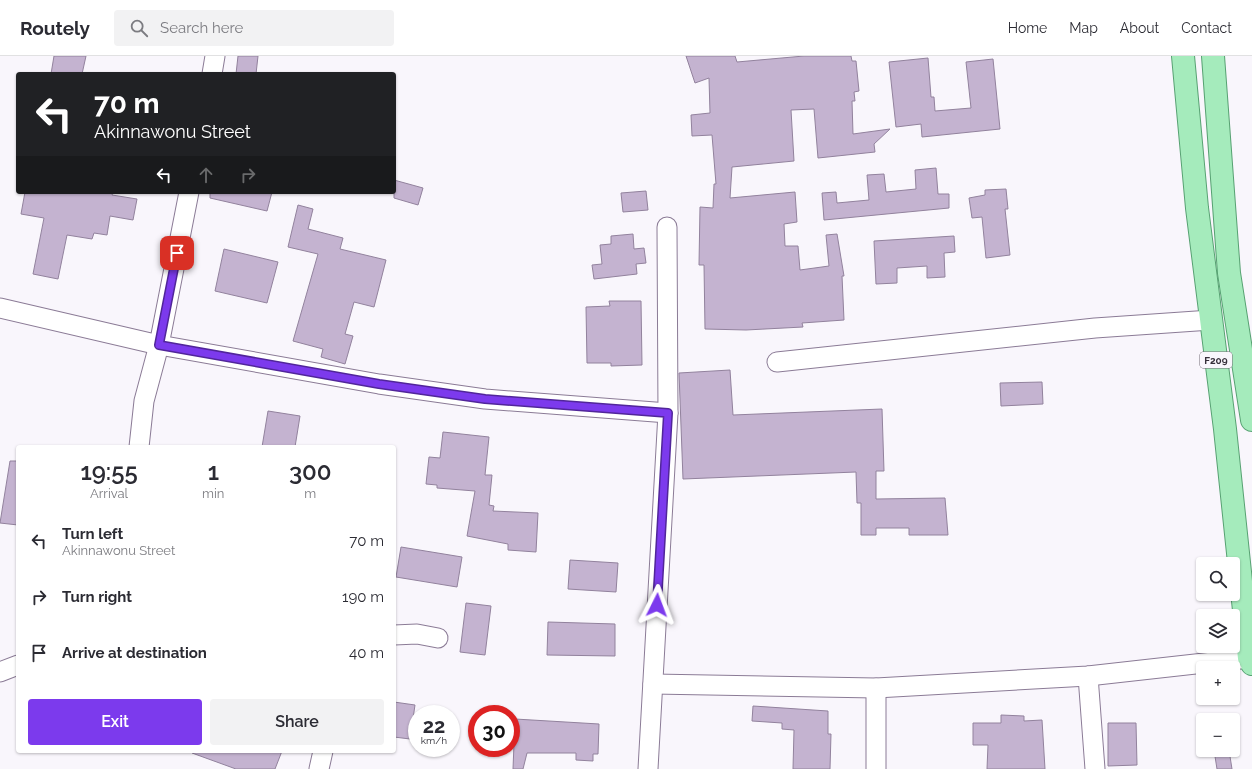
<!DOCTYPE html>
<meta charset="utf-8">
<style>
:root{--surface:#fff;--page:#f2f2f3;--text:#2b2b33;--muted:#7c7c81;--line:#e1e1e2;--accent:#7c3aed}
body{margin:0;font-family:Raleway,sans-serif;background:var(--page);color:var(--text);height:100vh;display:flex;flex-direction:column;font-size:15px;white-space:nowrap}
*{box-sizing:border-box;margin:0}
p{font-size:13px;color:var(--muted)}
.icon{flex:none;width:22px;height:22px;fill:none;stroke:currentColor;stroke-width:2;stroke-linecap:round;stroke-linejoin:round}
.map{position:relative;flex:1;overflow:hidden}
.details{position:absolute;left:16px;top:389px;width:380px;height:308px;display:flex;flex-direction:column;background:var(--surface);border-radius:4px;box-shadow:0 1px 3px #0004}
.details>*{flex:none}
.guide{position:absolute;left:16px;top:16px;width:380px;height:122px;border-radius:4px;box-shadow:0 1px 3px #0004;background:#202124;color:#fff;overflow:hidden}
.buttons{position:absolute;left:1196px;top:501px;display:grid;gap:8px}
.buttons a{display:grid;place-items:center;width:44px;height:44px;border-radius:4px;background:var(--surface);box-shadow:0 1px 3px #0004;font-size:20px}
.speed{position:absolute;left:408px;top:649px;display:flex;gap:8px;font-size:20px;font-weight:700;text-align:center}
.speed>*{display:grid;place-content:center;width:52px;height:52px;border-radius:50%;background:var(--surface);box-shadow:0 1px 3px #0004;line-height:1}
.speed small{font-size:10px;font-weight:400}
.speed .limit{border:6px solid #d22;background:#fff;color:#111}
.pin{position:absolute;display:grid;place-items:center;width:34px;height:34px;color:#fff;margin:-17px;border-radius:8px;box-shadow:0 2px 6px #0006}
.me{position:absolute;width:44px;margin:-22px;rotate:3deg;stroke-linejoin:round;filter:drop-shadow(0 0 3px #0008)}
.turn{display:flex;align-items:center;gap:14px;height:84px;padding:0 12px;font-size:18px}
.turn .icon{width:52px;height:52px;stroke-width:2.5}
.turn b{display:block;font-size:28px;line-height:34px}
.lanes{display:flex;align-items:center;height:38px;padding:0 12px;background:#0003;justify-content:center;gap:20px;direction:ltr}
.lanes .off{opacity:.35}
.eta{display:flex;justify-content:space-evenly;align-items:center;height:68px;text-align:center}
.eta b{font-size:24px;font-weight:600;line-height:28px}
.primary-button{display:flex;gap:8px;margin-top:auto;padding:8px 12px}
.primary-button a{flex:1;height:46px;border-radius:4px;background:var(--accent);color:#fff;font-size:16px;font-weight:600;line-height:46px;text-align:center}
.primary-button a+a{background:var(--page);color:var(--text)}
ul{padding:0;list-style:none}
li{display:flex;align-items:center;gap:12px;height:56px;padding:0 12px}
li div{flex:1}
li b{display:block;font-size:15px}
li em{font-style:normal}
header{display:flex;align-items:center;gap:24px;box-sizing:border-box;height:56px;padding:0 20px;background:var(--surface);border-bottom:1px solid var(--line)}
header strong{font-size:19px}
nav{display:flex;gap:22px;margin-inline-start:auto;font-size:14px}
.search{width:280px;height:36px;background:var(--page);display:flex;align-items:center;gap:10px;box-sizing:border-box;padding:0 14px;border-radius:4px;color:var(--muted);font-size:15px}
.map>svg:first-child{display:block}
.building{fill:#c4b3d0;stroke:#92829d}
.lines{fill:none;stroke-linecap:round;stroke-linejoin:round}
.minor-casing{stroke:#8b7b96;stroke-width:21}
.major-casing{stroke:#57a172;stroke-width:24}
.minor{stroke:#fff;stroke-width:19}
.major{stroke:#a5ebbc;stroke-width:22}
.route-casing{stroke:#51269a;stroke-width:10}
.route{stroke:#7c3aed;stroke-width:7}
.labels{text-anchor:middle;stroke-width:3.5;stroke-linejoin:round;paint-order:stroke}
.shield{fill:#f9f6fc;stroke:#706b74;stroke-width:1}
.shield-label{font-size:10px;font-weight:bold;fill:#362f3a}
</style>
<header>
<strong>Routely</strong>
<div class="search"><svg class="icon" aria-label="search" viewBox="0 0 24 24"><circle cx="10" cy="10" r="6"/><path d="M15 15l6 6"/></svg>Search here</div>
<nav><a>Home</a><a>Map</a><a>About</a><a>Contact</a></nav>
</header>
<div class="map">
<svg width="1252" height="713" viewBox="0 0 1252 713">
<rect width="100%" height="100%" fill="#f9f6fc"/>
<g class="building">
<path d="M54,0H86L82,18H51Z"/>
<path d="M238,0H258L256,18H236Z"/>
<path d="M686,0H735L737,6L804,0H851L852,5H856L859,35L854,36L855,45H852L853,78L890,73L874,88L875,96L818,102L814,53L791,54L794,105L732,111L730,142L795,136L797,166L784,168L785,190H798L800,214L829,210L826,179L837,178L844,220H842L844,264L802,267L803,271L746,274L705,273L704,209H699L700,151L713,152L714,128H716L712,79L692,80L691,59L710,57L709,22L695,27Z"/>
<path d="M928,2L931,41H934L935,55L971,52L966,6L993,3L1000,73L922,81L921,68L896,71L889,6Z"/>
<path d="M936,112L938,138H949V152L824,164L822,137L836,136L837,147L869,144L867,119L884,118L886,136L916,133L915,114Z"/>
<path d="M394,124L423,132L418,149L394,142Z"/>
<path d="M1006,133L1008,153H1005L1010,199L986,202L982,161L972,162L969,142L985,139V134Z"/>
<path d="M646,135L648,154L623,156L621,137Z"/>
<path d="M25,136H113L112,139L137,143L133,164L110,160L107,179L94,177L92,183L67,179L58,223L33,218L44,162L21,158Z"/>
<path d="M210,136H272L267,155L210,142Z"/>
<path d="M298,149L313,153L308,173L343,182L340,193L386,204L374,251L354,246L345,278L353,280L345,308L321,301L323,293L293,285L318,198L288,191Z"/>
<path d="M633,178L634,193L644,192L646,207L636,208L637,218L594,223L592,209L602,208L600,189L611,188V180Z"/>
<path d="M954,180L955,196L944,197L945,221L927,222V210L897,212V227L876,228L874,185Z"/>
<path d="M224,193L278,206L267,247L215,235Z"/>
<path d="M609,245H641L642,309L611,310V307H587L586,251L610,250Z"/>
<path d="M730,314L733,359L882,353L884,415H876V443L945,442L948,479H909V472H876V479H861V447H857L856,416L683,423L679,317Z"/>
<path d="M1042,326L1043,348L1001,350L1000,327Z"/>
<path d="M268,355L300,360L295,391H262Z"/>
<path d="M443,376L489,381L485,419H492L489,449L494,450L493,455L538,457L536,496L508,494V488L467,480L475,435L437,432V429L426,428L429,401L440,402Z"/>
<path d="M10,405H18V469L0,467Z"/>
<path d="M401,491L462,501L457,531L396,521Z"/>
<path d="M570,504L618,507L616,536L568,533Z"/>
<path d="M466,547L491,550L485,599L460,596Z"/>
<path d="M548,566L615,568V600L547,599Z"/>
<path d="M394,646L415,649L410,683L394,681Z"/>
<path d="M753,650L828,655V678H831L830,713H793L794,674L782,673V667L752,665Z"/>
<path d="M1001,659L1024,660V665L1042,664L1045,713H987L988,689H973V667H1001Z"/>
<path d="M515,663L599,668L598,698H593V705L576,704V697H527L523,713H513Z"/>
<path d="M1108,667H1136L1137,709L1108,710Z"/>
<path d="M1214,694H1229L1232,713H1217Z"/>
<path d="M192,695H282L275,713H236L192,697Z"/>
</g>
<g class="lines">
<defs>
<g id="minor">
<path d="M212,18L215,0"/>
<path d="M0,252L159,289L379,328L485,343L668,357"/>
<path d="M777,306L1095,272L1211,264"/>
<path d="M139,391L144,345L159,289L189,136"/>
<path d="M394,579L417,578L438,582"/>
<path d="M0,616L18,609"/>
<path d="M1088,620L1095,713"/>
<path d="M653,628L876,632L1088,620L1249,602"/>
<path d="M319,713L323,695"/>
<path d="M648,713L668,357L667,171"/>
<path d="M876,713V632"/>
</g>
<g id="major">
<path d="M1183,0L1197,152L1225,373L1249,602L1252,608"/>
<path d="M1213,0L1229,217L1252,364"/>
</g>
</defs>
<use href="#minor" class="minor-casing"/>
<use href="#major" class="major-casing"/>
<use href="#minor" class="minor"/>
<use href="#major" class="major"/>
</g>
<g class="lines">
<defs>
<path id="route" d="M177,197L159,289L379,328L485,343L668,357L657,549"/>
</defs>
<use href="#route" class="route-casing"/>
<use href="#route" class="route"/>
</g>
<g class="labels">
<rect class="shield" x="1200" y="296" width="32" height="16" rx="3"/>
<g class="shield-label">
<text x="1216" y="308">F209</text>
</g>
</g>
</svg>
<div class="buttons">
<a><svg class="icon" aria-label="search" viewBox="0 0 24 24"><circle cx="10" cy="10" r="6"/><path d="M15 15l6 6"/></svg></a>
<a><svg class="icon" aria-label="layers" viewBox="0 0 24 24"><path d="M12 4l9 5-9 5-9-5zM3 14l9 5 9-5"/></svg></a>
<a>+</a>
<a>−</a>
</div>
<div class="speed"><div>22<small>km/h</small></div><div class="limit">30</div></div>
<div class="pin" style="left:177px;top:197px;background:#d93025"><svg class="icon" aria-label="arrive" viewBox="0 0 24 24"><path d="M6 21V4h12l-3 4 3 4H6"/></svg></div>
<svg class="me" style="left:657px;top:549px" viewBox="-20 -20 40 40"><path d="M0-17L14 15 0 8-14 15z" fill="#7c3aed" stroke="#fff" stroke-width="4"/></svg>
<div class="guide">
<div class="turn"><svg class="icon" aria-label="left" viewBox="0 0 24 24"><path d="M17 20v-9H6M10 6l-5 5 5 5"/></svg><div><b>70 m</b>Akinnawonu Street</div></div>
<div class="lanes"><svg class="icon" aria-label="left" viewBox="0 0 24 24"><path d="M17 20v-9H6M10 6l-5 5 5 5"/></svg><svg class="icon off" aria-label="ahead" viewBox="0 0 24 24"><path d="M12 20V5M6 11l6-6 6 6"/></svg><svg class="icon off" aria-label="right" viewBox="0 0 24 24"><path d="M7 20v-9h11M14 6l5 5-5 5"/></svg></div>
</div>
<section class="details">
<div class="eta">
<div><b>19:55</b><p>Arrival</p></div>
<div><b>1</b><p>min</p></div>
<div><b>300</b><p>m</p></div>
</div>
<ul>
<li><svg class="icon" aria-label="left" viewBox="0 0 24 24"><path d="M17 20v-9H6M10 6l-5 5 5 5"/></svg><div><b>Turn left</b><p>Akinnawonu Street</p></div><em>70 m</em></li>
<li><svg class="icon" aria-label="right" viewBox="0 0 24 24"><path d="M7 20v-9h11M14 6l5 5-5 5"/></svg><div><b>Turn right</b></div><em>190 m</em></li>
<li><svg class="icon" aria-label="arrive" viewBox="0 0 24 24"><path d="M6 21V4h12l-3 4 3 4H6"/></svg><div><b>Arrive at destination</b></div><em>40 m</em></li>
</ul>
<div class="primary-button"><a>Exit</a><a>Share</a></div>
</section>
</div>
